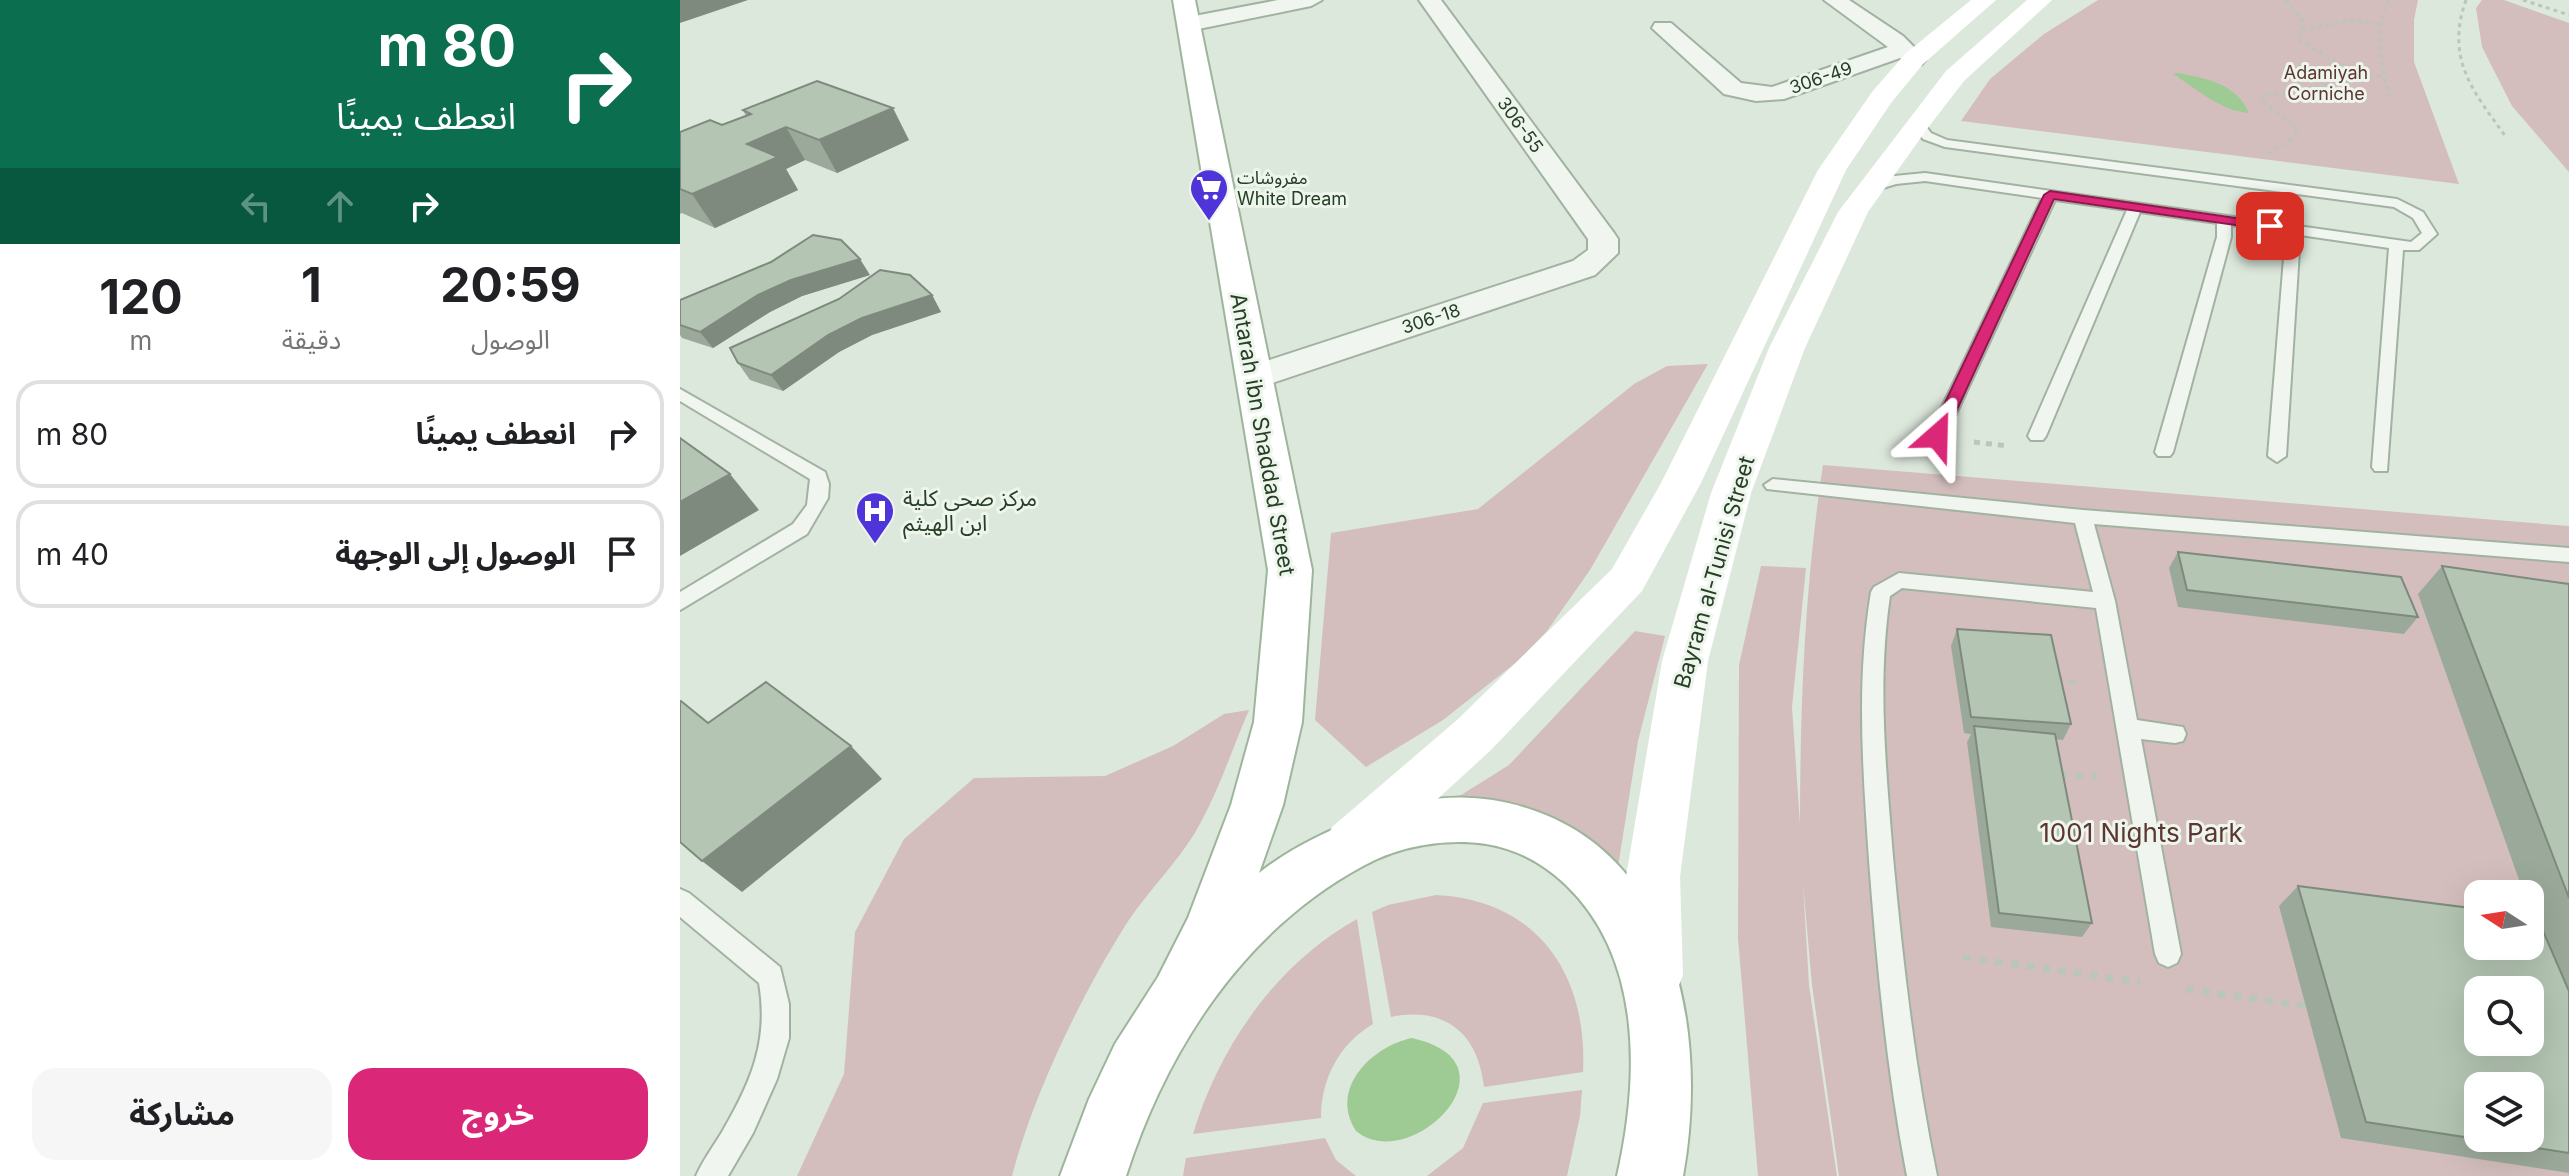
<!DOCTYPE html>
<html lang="ar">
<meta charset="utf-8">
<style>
:root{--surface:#fff;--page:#f6f6f6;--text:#202124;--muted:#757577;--line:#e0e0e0;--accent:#db2777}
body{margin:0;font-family:Inter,"Noto Sans Arabic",sans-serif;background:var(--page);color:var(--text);direction:rtl;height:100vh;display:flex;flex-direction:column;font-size:30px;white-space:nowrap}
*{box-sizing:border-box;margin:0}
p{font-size:26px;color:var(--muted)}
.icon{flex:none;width:44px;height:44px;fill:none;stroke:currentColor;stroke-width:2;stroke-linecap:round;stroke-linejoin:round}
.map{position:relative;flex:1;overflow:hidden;direction:ltr}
.sheet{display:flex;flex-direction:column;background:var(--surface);width:680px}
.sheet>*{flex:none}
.banner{background:#0b6e4f;color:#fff;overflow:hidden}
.needle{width:52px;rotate:282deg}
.tools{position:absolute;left:1784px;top:880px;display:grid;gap:16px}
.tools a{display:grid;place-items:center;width:80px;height:80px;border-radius:16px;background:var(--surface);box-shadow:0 8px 32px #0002;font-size:40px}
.pin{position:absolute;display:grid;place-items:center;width:68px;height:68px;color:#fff;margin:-34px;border-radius:16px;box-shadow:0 4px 12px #0006}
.me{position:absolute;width:88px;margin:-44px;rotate:25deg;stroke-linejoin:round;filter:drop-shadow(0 0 6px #0008)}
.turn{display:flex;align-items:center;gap:28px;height:168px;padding:0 32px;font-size:36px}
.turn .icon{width:104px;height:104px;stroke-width:2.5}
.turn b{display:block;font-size:56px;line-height:68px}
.lanes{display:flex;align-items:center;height:76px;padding:0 32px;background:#0003;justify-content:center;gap:40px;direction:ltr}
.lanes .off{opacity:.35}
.eta{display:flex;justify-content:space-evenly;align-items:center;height:136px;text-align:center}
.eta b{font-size:48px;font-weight:700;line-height:56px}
.button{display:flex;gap:16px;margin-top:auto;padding:16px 32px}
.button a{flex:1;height:92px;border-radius:24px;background:var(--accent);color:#fff;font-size:32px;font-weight:700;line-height:92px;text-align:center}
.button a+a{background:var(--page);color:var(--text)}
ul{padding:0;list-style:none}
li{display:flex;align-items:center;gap:24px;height:108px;margin:0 16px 12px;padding:0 16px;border:4px solid var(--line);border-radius:24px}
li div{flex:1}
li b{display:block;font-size:30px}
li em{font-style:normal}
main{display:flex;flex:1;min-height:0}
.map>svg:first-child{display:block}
.green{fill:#d3bebd;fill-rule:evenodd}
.water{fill:#9ecb94}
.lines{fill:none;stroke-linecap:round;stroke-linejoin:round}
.lane-casing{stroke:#a2b2a1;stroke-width:4}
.street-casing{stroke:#a2b2a1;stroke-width:4}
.primary-casing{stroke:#9db59b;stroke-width:4}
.path-far2{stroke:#bbc6ba;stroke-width:3;stroke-dasharray:4 4;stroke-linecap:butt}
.path-far1{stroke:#bbc6ba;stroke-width:5;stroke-dasharray:6 6;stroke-linecap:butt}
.path{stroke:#bbc6ba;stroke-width:7;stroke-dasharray:8 8;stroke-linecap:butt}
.lane{fill:#f0f6ef;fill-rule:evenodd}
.street{fill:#f0f6ef;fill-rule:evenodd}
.secondary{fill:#fff;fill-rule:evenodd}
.primary{fill:#fff;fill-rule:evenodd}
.wall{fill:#9ba99a}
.shaded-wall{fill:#7e8a7d}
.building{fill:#b4c5b3;stroke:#7e8a7d;stroke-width:2;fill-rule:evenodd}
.route{fill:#db2777;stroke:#8e194d;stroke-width:2}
.labels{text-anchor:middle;stroke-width:6;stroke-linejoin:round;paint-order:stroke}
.far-park-label{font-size:18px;fill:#5c3631;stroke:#edf5ec}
.far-street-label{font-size:18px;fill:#263f25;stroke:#edf5ec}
.far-poi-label{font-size:18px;fill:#263f25;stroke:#edf5ec;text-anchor:start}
.street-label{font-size:22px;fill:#263f25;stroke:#edf5ec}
.poi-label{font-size:22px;fill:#263f25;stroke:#edf5ec;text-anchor:start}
.near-park-label{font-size:26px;fill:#5c3631;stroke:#edf5ec}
</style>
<main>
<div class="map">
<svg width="1889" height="1176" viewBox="0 0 1889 1176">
<rect width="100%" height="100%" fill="#dde8dc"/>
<g class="green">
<path d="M1418,0H1738L1734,20V62L1779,184L1281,121L1310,79L1364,34Z"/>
<path d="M1802,0H1824L1889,23V172L1832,106L1802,47L1796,8Z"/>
<path d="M1028,364L910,570L867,631L838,661L763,720L686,767L635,720L651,533L798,509L954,384L987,366Z"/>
<path d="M1143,465L1889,526V1176H1159L1132,985L1123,884L1129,985L1157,1176H1078L1058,938L1059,665L1081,566L1126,568L1112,707L1120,824C1120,703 1125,584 1143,465ZM1798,894H1850V946H1798ZM1798,990H1850V1042H1798ZM1798,1086H1850V1138H1798Z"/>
<path d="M955,631L985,636L958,741L938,867L826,804L778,797L829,765Z"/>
<path d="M569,710C553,747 540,787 521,822C501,860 468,890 445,926C401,996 353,1095 332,1176H117L164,1074L175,932L224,839L294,778L425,776L493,746L544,714Z"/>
<path d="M756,895C857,900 908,974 903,1072L804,1087C798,1033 765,1006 711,1017L692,912L708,905Z"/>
<path d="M677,919L693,1024C659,1044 641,1079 641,1118L513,1134C539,1047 596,964 677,919Z"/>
<path d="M902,1090L900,1116L887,1176H747L783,1148L803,1103Z"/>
<path d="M645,1138L656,1160L676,1176H503L506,1158Z"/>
</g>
<g class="water">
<path d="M1498,73C1526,78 1557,84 1569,113C1538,110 1519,90 1493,74Z"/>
<path d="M732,1038C845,1063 729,1176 676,1131C648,1088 693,1046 732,1038Z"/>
</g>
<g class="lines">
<defs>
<g id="lane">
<path d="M1233,120H1241L1251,133L1267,140L1717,199L1743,212L1757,234L1739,250H1723L1707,471H1695L1692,467L1709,248L1620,235L1606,456L1597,462L1588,456L1606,233L1551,225V237L1493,452L1490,456H1478L1475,452L1537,237V223L1460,212L1366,436L1363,440H1351L1348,436L1447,210L1375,200L1266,436L1263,440H1251L1248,436L1362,198L1245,181L1216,184L1190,192L1183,188L1185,185L1214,176L1245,173L1731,242L1742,233L1733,218L1714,207L1265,147L1243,139L1231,123Z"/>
<path d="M0,389L145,472L149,484L148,498L127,534L0,610V592L113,524L127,505L130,479L0,401Z"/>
<path d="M1093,479L1403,510L1889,548V562L1414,524L1435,601L1457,720L1503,727L1506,734L1503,741L1495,743L1461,739L1501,954L1497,963L1488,967L1479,963L1475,954L1416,608L1222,588L1210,596C1197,683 1206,769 1213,857C1223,964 1235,1070 1257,1176H1227C1207,1072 1197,966 1189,860C1183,770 1176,682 1191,592L1194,587L1219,573L1413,592L1395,523L1087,489L1084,485Z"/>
<path d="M0,889L9,893L100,967L109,1004V1038L97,1079L73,1133L48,1176H16C23,1160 33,1147 42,1132C71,1082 89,1041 79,983L0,917Z"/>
</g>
<g id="street">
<path d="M598,0H642L631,6L509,31L498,24L509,17Z"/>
<path d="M739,0H761L934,233L938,239V253L915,275L586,385L574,388L562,385L557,377L562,369L893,261L908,250V239Z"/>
<path d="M1144,0H1169L1223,36L1246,59L1242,64L1234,66L1220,58L1104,99L1076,101L1044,94L972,28L975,23H991L1061,83L1092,87L1208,47Z"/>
</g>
<path id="primary" d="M493,0H515L632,570L622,722L603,805L579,873C613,846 651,829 692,814C749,794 801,791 858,812C1002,865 1027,1043 1003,1176H937C959,1079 963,959 886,885C863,863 837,849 806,844C765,838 719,846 683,866C563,931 487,1049 446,1176H380L409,1099L435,1044L478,977L508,918L551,805L574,722L588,570Z"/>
</defs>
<use href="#lane" class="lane-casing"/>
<use href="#street" class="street-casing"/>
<use href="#primary" class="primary-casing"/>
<g class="path-far2">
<path d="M1606,0L1624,22L1622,29"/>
<path d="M1709,0C1692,32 1702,65 1710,98"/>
<path d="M1786,0C1765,59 1793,91 1826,137"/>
<path d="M1843,0L1889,15"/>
<path d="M1684,78L1619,40V31L1672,20L1700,25"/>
<path d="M1588,154L1615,137L1617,128L1581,100L1582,96L1705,75"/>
</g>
<g class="path-far1">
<path d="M1294,442L1328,446"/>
<path d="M1377,682H1400"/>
</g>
<g class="path">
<path d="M1379,775L1417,777"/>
<path d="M1283,957L1460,982"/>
<path d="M1506,989L1626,1006"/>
</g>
<use href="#lane" class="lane"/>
<use href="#street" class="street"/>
<g class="secondary">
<path d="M1291,0H1316L1243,64L1211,103L1166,170L1021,483L962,591L811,750L690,861L671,868L652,861L644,844L652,827L777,720L932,569L981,483L1138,170L1192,92L1225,54Z"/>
<path d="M1347,0H1372L1284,81L1247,129L1188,212L1125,348L1071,493L1028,661L1000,877L1003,975L995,995L974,1003L953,995L945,975L946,877L982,661L1031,493L1089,348L1158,212L1266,71Z"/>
</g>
<use href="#primary" class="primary"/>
</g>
<g class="wall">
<path d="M63,110L229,140L157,173L125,160L106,169L118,190L35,228L2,213L0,214V132L42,125L66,116Z"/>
<path d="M190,275L122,296L90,312L33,348L2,338L0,335V300Z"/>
<path d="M252,295L261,312L192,335L159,352L103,391L70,380L58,363Z"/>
<path d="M1498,552L1738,617L1724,634L1498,607L1489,568Z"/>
<path d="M1762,566L1889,584V1173L1661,1138L1599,906L1618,886L1852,916L1850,910V894H1844L1738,594Z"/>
<path d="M1277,629L1391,724L1383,740L1376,739L1412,923L1402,937L1311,927L1287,742L1291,734L1284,733L1271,646Z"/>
</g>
<g class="shaded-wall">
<path d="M0,0H68L0,23Z"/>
<path d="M213,108L229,140L157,173L139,140Z"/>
<path d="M106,127L125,160L106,169L118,190L35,228L12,194L67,144Z"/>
<path d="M180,259L190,275L122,296L90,312L33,348L20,332L78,295L111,280Z"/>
<path d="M252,295L261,312L192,335L159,352L103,391L91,375L148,335L182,318Z"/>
<path d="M50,474L79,510L0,556V502Z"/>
<path d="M171,746L202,779L62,892L22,861Z"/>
</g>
<g class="building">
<path d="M137,81L213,108L139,140L106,127L67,144L98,157L12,194L0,189V132L30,120L42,125L71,114L63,110Z"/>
<path d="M133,235L161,240L180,259L111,280L78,295L20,332L0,325V300L91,262Z"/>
<path d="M200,270L230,275L252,295L182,318L148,335L91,375L58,363L50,348L159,299Z"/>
<path d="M0,438L50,474L0,502Z"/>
<path d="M1498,552L1721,577L1738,617L1507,590Z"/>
<path d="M1762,566L1889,584V898Z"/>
<path d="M1277,629L1371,635L1391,724L1291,717Z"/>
<path d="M86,682L171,746L22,861L0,842V702L1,701L28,723Z"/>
<path d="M1294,726L1375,734L1412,923L1319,913Z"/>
<path d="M1618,886L1798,909V946H1850V916L1857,917L1889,991V1153L1686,1122ZM1798,990H1850V1042H1798ZM1798,1086H1850V1138H1798Z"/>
</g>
<path class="route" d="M1370,191L1590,223L1597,226L1590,230L1374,199L1265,436L1257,441L1251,440L1249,436L1364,195Z"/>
<defs>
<symbol id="supermarket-pin" viewBox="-11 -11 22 30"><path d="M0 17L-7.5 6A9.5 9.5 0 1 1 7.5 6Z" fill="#4f35d9" stroke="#edf5ec"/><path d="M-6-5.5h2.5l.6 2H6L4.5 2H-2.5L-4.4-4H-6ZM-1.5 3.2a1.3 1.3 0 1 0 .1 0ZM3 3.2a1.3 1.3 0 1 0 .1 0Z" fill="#fff"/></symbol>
<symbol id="hospital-pin" viewBox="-11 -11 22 30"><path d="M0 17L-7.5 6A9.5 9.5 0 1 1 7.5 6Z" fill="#4f35d9" stroke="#edf5ec"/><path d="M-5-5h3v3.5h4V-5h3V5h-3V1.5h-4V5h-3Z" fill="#fff"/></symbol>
</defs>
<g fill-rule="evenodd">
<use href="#supermarket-pin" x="507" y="166" width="44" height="60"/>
<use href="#hospital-pin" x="173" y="489" width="44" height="60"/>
</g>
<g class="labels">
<g class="far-park-label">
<text x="1646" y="79">Adamiyah<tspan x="1646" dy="21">Corniche</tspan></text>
</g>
<g class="far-street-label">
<text transform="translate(1141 78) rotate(-19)" y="6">306-49</text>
<text transform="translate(840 125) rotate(54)" y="6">306-55</text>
<text transform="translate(751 319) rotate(-18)" y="6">306-18</text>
</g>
<g class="far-poi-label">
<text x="557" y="184">مفروشات<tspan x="557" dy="21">White Dream</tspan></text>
</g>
<g class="street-label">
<text transform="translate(583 434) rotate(80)" y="8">Antarah ibn Shaddad Street</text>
<text transform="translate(1034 572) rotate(-74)" y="8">Bayram al-Tunisi Street</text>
</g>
<g class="poi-label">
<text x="223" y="506">مركز صحي كلية<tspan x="223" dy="25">ابن الهيثم</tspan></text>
</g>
<g class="near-park-label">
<text x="1461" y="842">1001 Nights Park</text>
</g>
</g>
</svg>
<div class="tools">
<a><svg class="needle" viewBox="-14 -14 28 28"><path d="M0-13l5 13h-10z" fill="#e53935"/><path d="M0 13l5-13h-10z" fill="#757577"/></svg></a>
<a><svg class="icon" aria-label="search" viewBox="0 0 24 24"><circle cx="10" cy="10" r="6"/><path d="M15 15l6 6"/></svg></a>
<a><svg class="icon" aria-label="layers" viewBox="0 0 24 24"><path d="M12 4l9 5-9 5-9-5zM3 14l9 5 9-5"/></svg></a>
</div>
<div class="pin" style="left:1590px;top:226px;background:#d93025"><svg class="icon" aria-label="arrive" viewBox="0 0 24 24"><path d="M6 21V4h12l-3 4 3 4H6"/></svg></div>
<svg class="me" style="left:1257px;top:436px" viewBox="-20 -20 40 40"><path d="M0-17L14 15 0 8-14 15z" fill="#db2777" stroke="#fff" stroke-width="4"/></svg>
</div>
<section class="sheet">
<div class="banner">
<div class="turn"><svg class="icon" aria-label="right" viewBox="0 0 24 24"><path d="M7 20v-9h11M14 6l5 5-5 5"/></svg><div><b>80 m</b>انعطف يمينًا</div></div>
<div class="lanes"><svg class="icon off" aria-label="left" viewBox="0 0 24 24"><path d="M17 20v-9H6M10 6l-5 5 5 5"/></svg><svg class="icon off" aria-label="ahead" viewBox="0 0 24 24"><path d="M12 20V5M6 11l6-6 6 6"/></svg><svg class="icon" aria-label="right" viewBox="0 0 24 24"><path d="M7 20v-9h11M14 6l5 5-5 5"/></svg></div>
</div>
<div class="eta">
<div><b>20:59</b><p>الوصول</p></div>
<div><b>1</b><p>دقيقة</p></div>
<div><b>120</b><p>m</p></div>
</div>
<ul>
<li><svg class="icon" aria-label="right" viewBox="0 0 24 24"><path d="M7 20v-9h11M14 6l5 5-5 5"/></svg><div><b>انعطف يمينًا</b></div><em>80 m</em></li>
<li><svg class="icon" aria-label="arrive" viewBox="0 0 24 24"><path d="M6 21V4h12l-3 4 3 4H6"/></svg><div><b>الوصول إلى الوجهة</b></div><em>40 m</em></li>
</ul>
<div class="button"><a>خروج</a><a>مشاركة</a></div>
</section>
</main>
